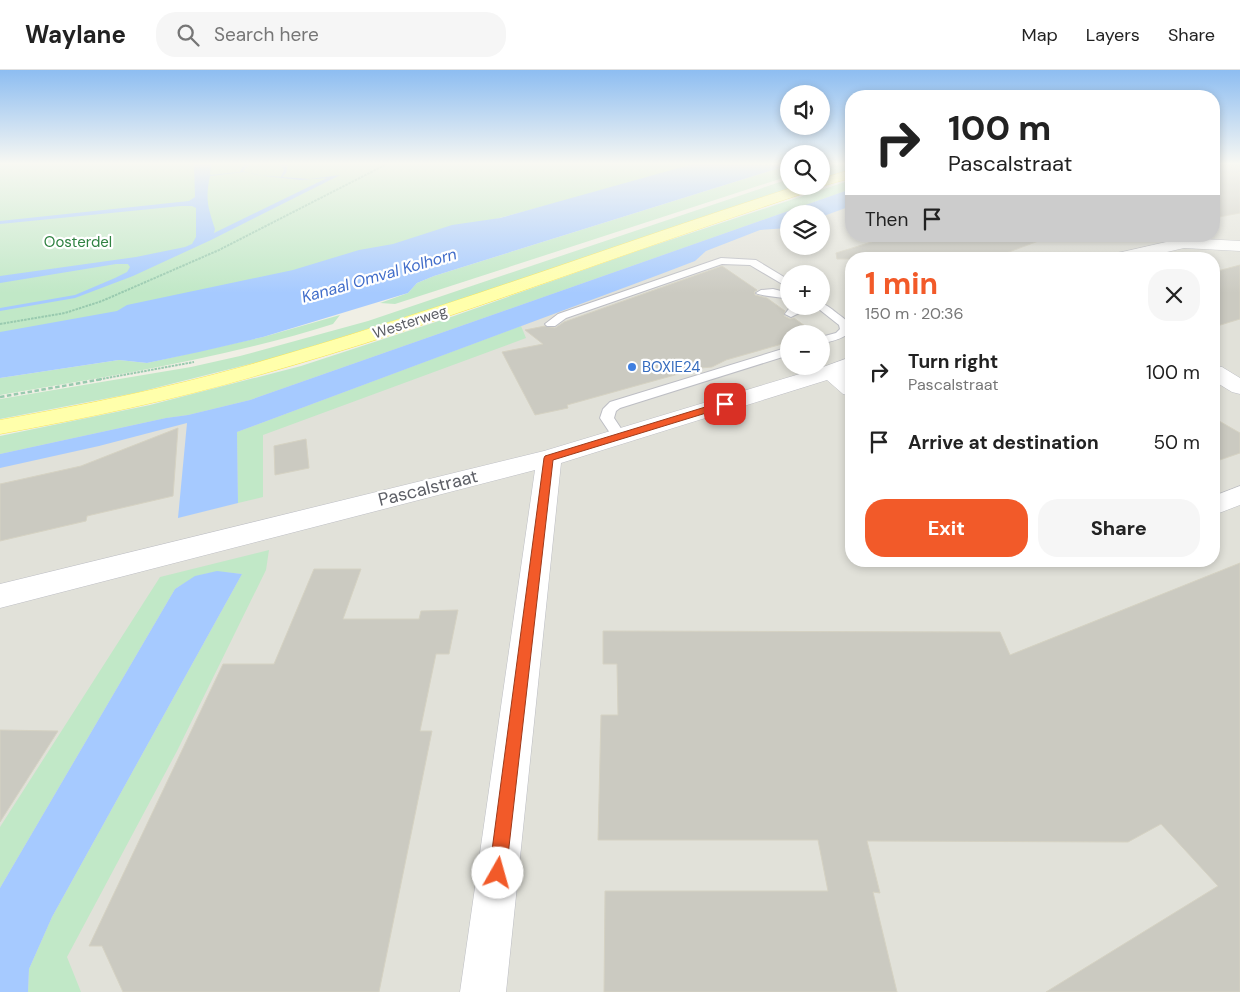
<!DOCTYPE html>
<meta charset="utf-8">
<style>
:root{--surface:#fff;--page:#f6f6f6;--text:#222;--muted:#767676;--line:#e0e0e0;--accent:#f25a29}
body{margin:0;font-family:"DM Sans",sans-serif;background:var(--page);color:var(--text);height:100vh;display:flex;flex-direction:column;font-size:19px;white-space:nowrap}
*{box-sizing:border-box;margin:0}
p{font-size:16px;color:var(--muted)}
.icon{flex:none;width:28px;height:28px;fill:none;stroke:currentColor;stroke-width:2;stroke-linecap:round;stroke-linejoin:round}
.map{position:relative;flex:1;overflow:hidden}
.side{position:absolute;left:845px;top:182px;width:375px;height:315px;display:flex;flex-direction:column;background:var(--surface);border-radius:20px;box-shadow:0 2px 8px #0003}
.side>*{flex:none}
.banner{position:absolute;left:845px;top:20px;width:375px;height:152px;border-radius:20px;box-shadow:0 2px 8px #0003;background:#fff;color:var(--text);overflow:hidden}
.fabs{position:absolute;left:780px;top:15px;display:grid;gap:10px}
.fabs a{display:grid;place-items:center;width:50px;height:50px;border-radius:50%;background:var(--surface);box-shadow:0 2px 8px #0003;font-size:25px}
.pin{position:absolute;display:grid;place-items:center;width:42px;height:42px;color:#fff;margin:-21px;border-radius:10px;box-shadow:0 2px 8px #0006}
.me{position:absolute;width:55px;margin:-28px;rotate:7deg;stroke-linejoin:round;filter:drop-shadow(0 0 4px #0008)}
.turn{display:flex;align-items:center;gap:18px;height:105px;padding:0 20px;font-size:22px}
.turn .icon{width:65px;height:65px;stroke-width:2.5}
.turn b{display:block;font-size:35px;line-height:42px}
.then{display:flex;align-items:center;height:48px;padding:0 20px;background:#0003;gap:10px;font-size:19px}
.round{display:grid;place-items:center;flex:none;width:52px;height:52px;border-radius:20px;background:var(--page)}
.headline{display:flex;align-items:center;justify-content:space-between;height:85px;padding:0 20px}
h1{font-size:30px;font-weight:700;line-height:38px;color:var(--accent)}
.cta{display:flex;gap:10px;margin-top:auto;padding:10px 20px}
.cta a{flex:1;height:58px;border-radius:20px;background:var(--accent);color:#fff;font-size:20px;font-weight:700;line-height:58px;text-align:center}
.cta a+a{background:var(--page);color:var(--text)}
ul{padding:0;list-style:none}
li{display:flex;align-items:center;gap:15px;height:70px;padding:0 20px}
li div{flex:1}
li b{display:block;font-size:19px}
li em{font-style:normal}
header{display:flex;align-items:center;gap:30px;box-sizing:border-box;height:70px;padding:0 25px;background:var(--surface);border-bottom:1px solid var(--line)}
header strong{font-size:24px}
nav{display:flex;gap:28px;margin-inline-start:auto;font-size:18px}
.search{width:350px;height:45px;background:var(--page);display:flex;align-items:center;gap:12px;box-sizing:border-box;padding:0 18px;border-radius:20px;color:var(--muted);font-size:19px}
.map>svg:first-child{display:block}
.industrial{fill:#e1e1d9;fill-rule:evenodd}
.green{fill:#c1e8c7}
.water{fill:#a6caff;fill-rule:evenodd}
.building{fill:#cbcac1;stroke:#d5d2c3}
.lines{fill:none;stroke-linecap:round;stroke-linejoin:round}
.lane-casing{stroke:#bdbec4;stroke-width:2}
.street-casing{stroke:#bdbec4;stroke-width:1}
.primary-casing{stroke:#f8e656;stroke-width:1}
.path-far1{stroke:#99caaf;stroke-width:2;stroke-dasharray:2.5 1;stroke-linecap:butt}
.path{stroke:#99caaf;stroke-width:2.5;stroke-dasharray:4.5 2.5;stroke-linecap:butt}
.lane{fill:#fff;fill-rule:evenodd}
.street{fill:#fff;fill-rule:evenodd}
.primary{fill:#ffffab;fill-rule:evenodd}
.route{fill:#f25a29;stroke:#9d3a1b}
.shop-dot{fill:#3f7fe0;stroke:#fff;stroke-width:2}
.labels{text-anchor:middle;stroke-width:4.5;stroke-linejoin:round;paint-order:stroke}
.far-park-label{font-size:15px;fill:#308242;stroke:#fff}
.far-street-label{font-size:15px;fill:#5d5f66;stroke:#fff}
.far-shop-label{font-size:15px;fill:#366cbe;stroke:#fff;text-anchor:start}
.far-water-label{font-size:16px;font-style:italic;fill:#416dca;stroke:#fff}
.street-label{font-size:18px;fill:#5d5f66;stroke:#fff}
</style>
<header>
<strong>Waylane</strong>
<div class="search"><svg class="icon" aria-label="search" viewBox="0 0 24 24"><circle cx="10" cy="10" r="6"/><path d="M15 15l6 6"/></svg>Search here</div>
<nav><a>Map</a><a>Layers</a><a>Share</a></nav>
</header>
<div class="map">
<svg width="1240" height="922" viewBox="0 0 1240 922">
<rect width="100%" height="100%" fill="#f0efe5"/>
<path class="industrial" d="M1214,94H1240V922H0V373L221,326L851,115V166H1214ZM789,144H821V176H789ZM851,189H1214V491H851ZM789,204H821V236H789ZM789,264H821V296H789Z"/>
<g class="green">
<path d="M0,94H702L267,210L0,267Z"/>
<path d="M834,94H851V99L821,109V98Z"/>
<path d="M789,95V106L395,234L380,233L408,223L417,213L434,206Z"/>
<path d="M789,109V116H800L469,227L282,286L135,323L0,349V329L191,297L240,286L368,251Z"/>
<path d="M851,110V119L250,330L188,345L166,348L0,384V366L150,335L301,296L454,246L640,180Z"/>
<path d="M340,245L333,254C225,288 112,306 0,325V308L119,290L147,293L263,267Z"/>
<path d="M521,256L526,268L263,365V427L238,433L237,362Z"/>
<path d="M269,480L266,500L177,681L67,887L81,922H28L29,899L52,847L242,504C210,500 202,502 175,519L0,818V757L160,507Z"/>
</g>
<g class="water">
<path d="M194,94H211L210,104L211,105L240,102L245,94H250L242,101L257,105L281,107L284,100L280,94H288L286,103L282,107L310,109L340,105L211,170L133,206L75,228L0,241V238L75,225L115,208L127,202L130,197L128,194H116L0,213V206L136,187L185,177L192,174L196,167V138L192,136H181L0,154V151L189,131L195,127ZM244,102L265,106L300,110L327,108L214,163L215,159C208,137 205,130 210,106Z"/>
<path d="M693,94L789,95L434,206L417,213L408,223L263,267L199,282L147,293L119,290L0,308V262L117,241L127,235L293,200L359,180L393,174L452,155L500,148Z"/>
<path d="M851,119V136L821,147V144H789V158L760,160L706,181L695,191L661,204L237,362L238,433L178,448L187,353L99,376L0,398V384L166,348L188,345L250,330Z"/>
<path d="M217,501L242,504L52,847L29,899L28,922H0V818L175,519L195,506Z"/>
</g>
<g class="building">
<path d="M1214,94H1240V143L1214,148Z"/>
<path d="M891,166H1044V169L990,189H837L836,183Z"/>
<path d="M1240,195V249L1214,257V202Z"/>
<path d="M722,196L757,220L754,222L755,225L767,228L785,241L784,246L790,249L794,248L816,264H789V272L726,290L712,297L700,298L567,335L568,338L535,345L502,282L543,274L525,260L545,256L555,258L564,252Z"/>
<path d="M1214,348L1240,363V383L1214,392Z"/>
<path d="M178,358L173,426L87,446L86,451L0,471V414L81,396Z"/>
<path d="M306,369L309,398L275,405L274,376Z"/>
<path d="M1240,493V922H1046L1218,816L1161,754L1128,772L867,771L880,823L873,822L897,922H604L605,821H828L818,770H598L601,645H618L617,594H603V561L1000,562L1010,585Z"/>
<path d="M314,499H361L343,549H419L421,541L458,540L449,584H436L420,661H432L379,922H123L102,876H89L223,594H274Z"/>
<path d="M0,660L58,661L0,752Z"/>
</g>
<g class="lines">
<defs>
<g id="lane">
<path d="M1180,166H1193L1202,172L1200,174H1194Z"/>
<path d="M721,188L756,190L789,210V218L750,195L722,194L566,248L555,256H547L545,254L558,244Z"/>
<path d="M773,219L789,223V229C781,227 760,226 756,223L761,220Z"/>
<path d="M821,233C827,235 833,240 838,244C866,263 841,269 821,274V267L836,263L840,259L839,255L815,236H821Z"/>
<path d="M791,236H802L799,243L791,247L785,244Z"/>
<path d="M789,277V285L620,338L616,341L614,348L626,366L624,369H614L600,348L603,339L610,332Z"/>
</g>
<g id="street">
<path d="M1184,168L1240,171V181L1184,178L1137,189H1107L1109,185Z"/>
<path d="M851,287V301L845,303L851,308V326L843,324L827,310L561,393L506,922H460L535,400L0,538V514L544,381L823,297Z"/>
<path d="M1214,296L1222,297L1240,308V324L1232,322L1214,311Z"/>
<path d="M1240,416V435L1214,445V426Z"/>
</g>
<path id="primary" d="M851,100V108L819,117L817,119C631,180 448,252 259,305C174,330 87,348 0,364V350C82,335 164,319 245,296C431,244 613,175 797,116H821V109Z"/>
</defs>
<use href="#lane" class="lane-casing"/>
<use href="#street" class="street-casing"/>
<use href="#primary" class="primary-casing"/>
<g class="path-far1">
<path d="M0,254L65,243L102,231L219,180L387,94"/>
<path d="M96,310L194,292"/>
</g>
<path class="path" d="M0,327L103,309"/>
<use href="#lane" class="lane"/>
<use href="#street" class="street"/>
<use href="#primary" class="primary"/>
</g>
<linearGradient id="sky" x2="0" y2="1"><stop stop-color="#8dbdf1"/><stop offset="0.42" stop-color="#f8f8f3"/><stop offset="1" stop-color="#f8f8f3" stop-opacity="0"/></linearGradient>
<rect width="1240" height="223" fill="url(#sky)"/>
<path class="route" d="M725,331L730,334L729,336L553,390L506,803L504,809L498,812L492,809L489,803L544,388L545,386Z"/>
<circle class="shop-dot" cx="632" cy="297" r="5"/>
<g class="labels">
<g class="far-park-label">
<text x="78" y="177">Oosterdel</text>
</g>
<g class="far-street-label">
<text transform="translate(410 252) rotate(-18)" y="5">Westerweg</text>
</g>
<g class="far-shop-label">
<text x="642" y="302">BOXIE24</text>
</g>
<g class="far-water-label">
<text transform="translate(379 205) rotate(-16)" y="6">Kanaal Omval Kolhorn</text>
</g>
<g class="street-label">
<text transform="translate(428 418) rotate(-14)" y="6">Pascalstraat</text>
</g>
</g>
</svg>
<div class="fabs">
<a><svg class="icon" aria-label="sound" viewBox="0 0 24 24"><path d="M4 9h4l5-4v14l-5-4H4zM17 9q2 3 0 6"/></svg></a>
<a><svg class="icon" aria-label="search" viewBox="0 0 24 24"><circle cx="10" cy="10" r="6"/><path d="M15 15l6 6"/></svg></a>
<a><svg class="icon" aria-label="layers" viewBox="0 0 24 24"><path d="M12 4l9 5-9 5-9-5zM3 14l9 5 9-5"/></svg></a>
<a>+</a>
<a>−</a>
</div>
<div class="pin" style="left:725px;top:334px;background:#d93025"><svg class="icon" aria-label="arrive" viewBox="0 0 24 24"><path d="M6 21V4h12l-3 4 3 4H6"/></svg></div>
<svg class="me" style="left:498px;top:803px" viewBox="-20 -20 40 40"><circle r="19" fill="#fff"/><path d="M0-13L10 11 0 6-10 11z" fill="#f25a29"/></svg>
<div class="banner">
<div class="turn"><svg class="icon" aria-label="right" viewBox="0 0 24 24"><path d="M7 20v-9h11M14 6l5 5-5 5"/></svg><div><b>100 m</b>Pascalstraat</div></div>
<div class="then">Then<svg class="icon" aria-label="arrive" viewBox="0 0 24 24"><path d="M6 21V4h12l-3 4 3 4H6"/></svg></div>
</div>
<section class="side">
<div class="headline"><div><h1>1 min</h1><p>150 m · 20:36</p></div><a class="round"><svg class="icon" aria-label="close" viewBox="0 0 24 24"><path d="M6 6l12 12M18 6L6 18"/></svg></a></div>
<ul>
<li><svg class="icon" aria-label="right" viewBox="0 0 24 24"><path d="M7 20v-9h11M14 6l5 5-5 5"/></svg><div><b>Turn right</b><p>Pascalstraat</p></div><em>100 m</em></li>
<li><svg class="icon" aria-label="arrive" viewBox="0 0 24 24"><path d="M6 21V4h12l-3 4 3 4H6"/></svg><div><b>Arrive at destination</b></div><em>50 m</em></li>
</ul>
<div class="cta"><a>Exit</a><a>Share</a></div>
</section>
</div>
